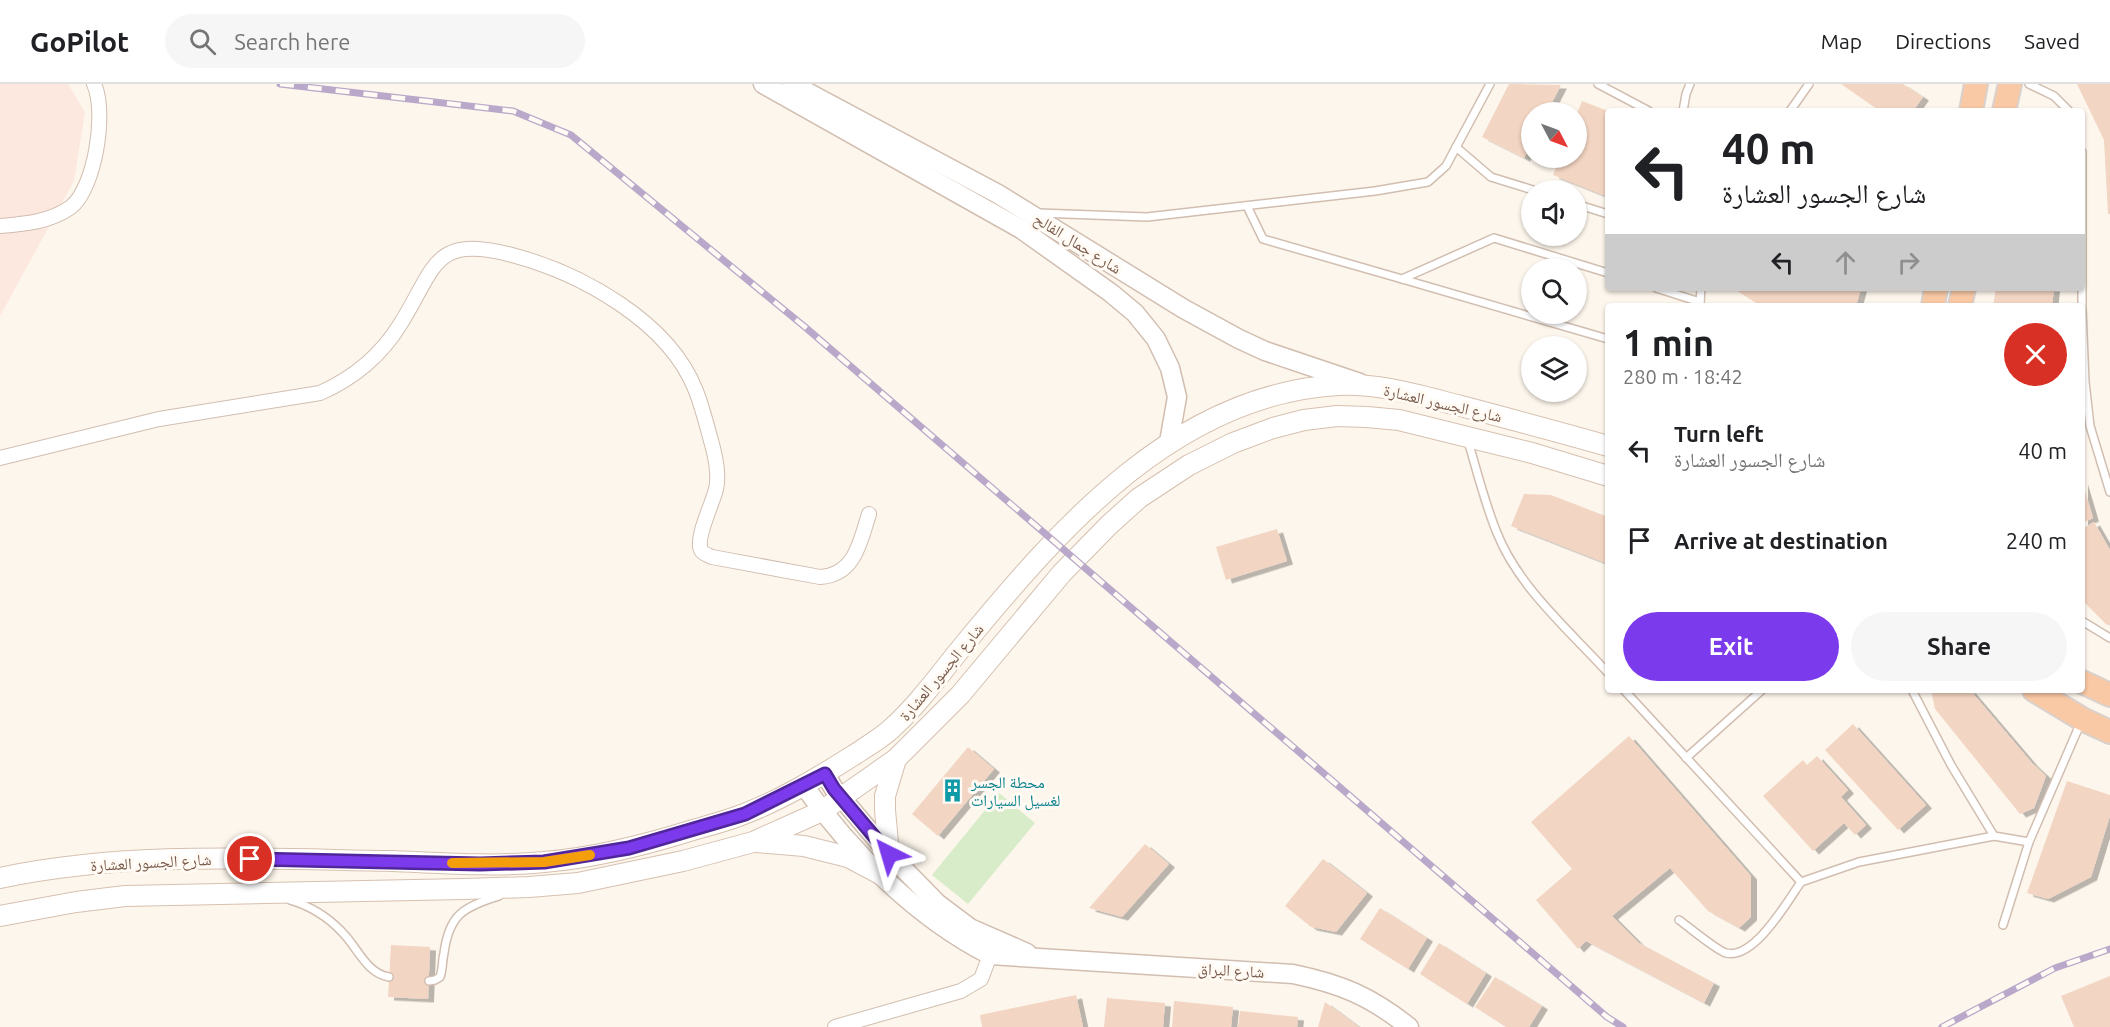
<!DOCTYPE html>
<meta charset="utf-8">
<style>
:root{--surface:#fff;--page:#f6f6f6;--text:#202124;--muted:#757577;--line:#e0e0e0;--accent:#7c3aed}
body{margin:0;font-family:Ubuntu,"Noto Naskh Arabic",sans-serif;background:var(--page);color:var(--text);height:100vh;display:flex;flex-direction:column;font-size:22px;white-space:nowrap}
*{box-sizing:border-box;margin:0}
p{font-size:20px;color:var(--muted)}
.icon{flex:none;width:33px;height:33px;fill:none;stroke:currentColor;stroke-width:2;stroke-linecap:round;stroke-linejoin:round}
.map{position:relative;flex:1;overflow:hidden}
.panel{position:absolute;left:1605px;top:219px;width:480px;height:390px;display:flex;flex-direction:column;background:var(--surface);border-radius:6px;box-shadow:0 2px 4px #0004}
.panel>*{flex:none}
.guide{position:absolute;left:1605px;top:24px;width:480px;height:183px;border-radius:6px;box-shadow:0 2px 4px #0004;background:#fff;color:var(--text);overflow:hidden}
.needle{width:39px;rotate:131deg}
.tools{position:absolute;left:1521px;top:18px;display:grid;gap:12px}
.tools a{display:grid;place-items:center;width:66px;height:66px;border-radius:50%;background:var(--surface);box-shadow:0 2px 4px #0004;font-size:30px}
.pin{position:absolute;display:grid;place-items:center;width:51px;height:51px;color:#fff;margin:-26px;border:3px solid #fff;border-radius:50%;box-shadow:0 2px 6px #0007}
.me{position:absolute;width:66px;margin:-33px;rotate:320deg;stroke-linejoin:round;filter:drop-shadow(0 0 4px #0008)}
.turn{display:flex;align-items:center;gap:21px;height:126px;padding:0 18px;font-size:27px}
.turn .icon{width:78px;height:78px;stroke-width:2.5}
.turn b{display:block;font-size:42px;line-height:51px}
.lanes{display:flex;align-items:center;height:57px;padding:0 18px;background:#0003;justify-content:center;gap:30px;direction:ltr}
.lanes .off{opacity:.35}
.round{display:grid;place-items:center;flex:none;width:63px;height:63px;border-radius:32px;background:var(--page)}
.head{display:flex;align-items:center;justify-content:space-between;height:102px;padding:0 18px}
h1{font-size:36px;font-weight:700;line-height:45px}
.button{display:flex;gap:12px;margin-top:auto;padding:12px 18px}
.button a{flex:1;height:69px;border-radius:36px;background:var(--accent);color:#fff;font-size:24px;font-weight:700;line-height:69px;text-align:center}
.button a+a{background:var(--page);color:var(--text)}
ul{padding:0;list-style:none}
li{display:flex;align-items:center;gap:18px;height:90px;padding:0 18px}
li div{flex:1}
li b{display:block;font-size:22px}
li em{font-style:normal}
header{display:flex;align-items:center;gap:36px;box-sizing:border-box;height:84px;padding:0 30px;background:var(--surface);border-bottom:2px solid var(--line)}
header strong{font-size:28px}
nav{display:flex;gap:33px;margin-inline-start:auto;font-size:21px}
.search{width:420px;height:54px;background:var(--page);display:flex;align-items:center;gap:15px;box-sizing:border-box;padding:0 21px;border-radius:33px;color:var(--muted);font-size:22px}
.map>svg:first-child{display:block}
.commercial{fill:#fde8e0}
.green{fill:#d8ecc9}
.building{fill:#f3d5c3;filter:url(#shadow)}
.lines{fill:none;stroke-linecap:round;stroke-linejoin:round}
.service-casing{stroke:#d1beb0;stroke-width:10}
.minor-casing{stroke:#d1beb0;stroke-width:16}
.tertiary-casing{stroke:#d1beb0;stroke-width:21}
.secondary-casing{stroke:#d6c0b0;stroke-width:22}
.trunk-casing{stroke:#dad1cd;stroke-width:26}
.service{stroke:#fff;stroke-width:7}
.minor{stroke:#fff;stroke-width:14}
.tertiary{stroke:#fff;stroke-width:18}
.secondary{stroke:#fff;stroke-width:20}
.trunk{stroke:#f9c8a4;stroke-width:22}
.rail-casing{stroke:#b9a8c9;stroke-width:7}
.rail{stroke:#fffaf3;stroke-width:4.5;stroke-dasharray:14;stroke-linecap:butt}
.route-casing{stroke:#51269a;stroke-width:15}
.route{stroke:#7c3aed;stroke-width:10}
.slow{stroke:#f59e0b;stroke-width:10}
.labels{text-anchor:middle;stroke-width:6;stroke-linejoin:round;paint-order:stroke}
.street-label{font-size:16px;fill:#7a5c4d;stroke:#fffaf3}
.culture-label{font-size:16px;fill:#0d838f;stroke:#fffaf3;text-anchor:start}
</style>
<header>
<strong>GoPilot</strong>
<div class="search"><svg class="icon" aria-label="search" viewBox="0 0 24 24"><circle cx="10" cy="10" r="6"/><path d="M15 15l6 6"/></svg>Search here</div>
<nav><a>Map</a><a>Directions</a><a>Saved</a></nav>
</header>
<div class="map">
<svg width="2110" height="943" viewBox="0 0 2110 943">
<defs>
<filter id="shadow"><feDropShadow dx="6" dy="3.5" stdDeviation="0" flood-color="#0004"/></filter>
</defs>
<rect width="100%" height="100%" fill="#fdf6ec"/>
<path class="commercial" d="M0,0H68L85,28L74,97L0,232Z"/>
<path class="green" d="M999,709L1035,739L968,820L932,791Z"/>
<g class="building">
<path d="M1509,0L1561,1L1547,28H1532V59L1524,74L1482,53Z"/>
<path d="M1841,0H1903L1923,13L1913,27H1880Z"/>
<path d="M2077,0H2110V130H2108L2104,56Z"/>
<path d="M1582,17L1608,27V113L1553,91L1560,74H1576V32Z"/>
<path d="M1733,204H1861L1856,222H1761Z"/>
<path d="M1996,204H2054L2052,222H1993Z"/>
<path d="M2082,397L2093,434L2082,439Z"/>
<path d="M1524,410L1551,411L1608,433V480L1511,442Z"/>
<path d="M2094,438L2110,466V540L2107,541L2082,516V445Z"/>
<path d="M1277,445L1287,477L1226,496L1216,463Z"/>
<path d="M1931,606H1970L2032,679L2046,692L2034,724L2020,730L1935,625Z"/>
<path d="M1853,640L1926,721L1898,746L1825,666Z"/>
<path d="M1629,652L1751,792V833L1739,844L1708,827L1670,784L1612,832L1639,859L1714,899L1704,919L1586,857L1578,865L1536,816L1572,785L1531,738Z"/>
<path d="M968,663L994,685L938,752L912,730Z"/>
<path d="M1817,672L1848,706L1841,713L1866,741L1855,751L1844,739L1813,767L1763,712L1803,676L1807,681Z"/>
<path d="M2067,697L2110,711V732L2091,793L2048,815L2027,809Z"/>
<path d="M1145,760L1169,780L1122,833L1089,824Z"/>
<path d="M1323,775L1367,809L1336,848L1311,843L1285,822Z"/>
<path d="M1380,824L1427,854L1408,885L1360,855Z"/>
<path d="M1439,859L1486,889L1467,920L1420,890Z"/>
<path d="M391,861L430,863L428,915L388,913Z"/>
<path d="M2110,892V943H2074L2061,912Z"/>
<path d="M1495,893L1542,922L1529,943H1506L1475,923Z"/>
<path d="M1076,911L1083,943H982L980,931Z"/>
<path d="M1107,914L1165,919L1163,943H1104Z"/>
<path d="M1174,917L1233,923L1231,943H1172Z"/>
<path d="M1325,918L1359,943H1318Z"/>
<path d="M1240,927L1298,933L1297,943H1238Z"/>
</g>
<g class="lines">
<defs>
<g id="service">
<path d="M1598,0L1649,27"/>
<path d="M2029,0L2054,12L2069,27"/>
<path d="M1683,27L1686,10L1690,0"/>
<path d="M1790,27L1809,0"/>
<path d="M1456,63L1491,93L1533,106"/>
<path d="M2082,68V225L2085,298L2090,342L2110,408"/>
<path d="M1576,120L1608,130"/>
<path d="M1247,122L1263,155L1402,195L1494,154L1608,189"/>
<path d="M1039,129L1147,133L1375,107L1428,98L1446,82L1490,0"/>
<path d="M1402,195L1608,255"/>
<path d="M1656,204L1700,218"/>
<path d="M1700,219L1701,204"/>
<path d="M1468,357C1477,387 1485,420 1497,449C1519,504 1569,546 1608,589"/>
<path d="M2082,537L2110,554"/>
<path d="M1624,606L1801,798L1859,778L1994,752"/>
<path d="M1912,606L1951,681L1994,752L2029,758"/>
<path d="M1686,674L1762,606"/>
<path d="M290,816C310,822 328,833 342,848C358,864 366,889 389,893"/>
<path d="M1679,836C1689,843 1716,866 1726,869C1754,876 1787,818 1801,798"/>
<path d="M2003,841L2029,758L2081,638"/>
<path d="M429,897L435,896L440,893C443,885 442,877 444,869C449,831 463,823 499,812"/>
</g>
<g id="minor">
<path d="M0,142C25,140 50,138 71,123C95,104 107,28 94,0"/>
<path d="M0,374L159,335L320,309C354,294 381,272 401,239C436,183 433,150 512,171C580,189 669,237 696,307C703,325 708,346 713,364C716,376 719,393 716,405C713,419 695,454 701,466C703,470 708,471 712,473L820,493C855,491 860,458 869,430"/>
<path d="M835,943L961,907L981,895L990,871"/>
</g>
<g id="tertiary">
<path d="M763,0L1021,145L1111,209L1135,229L1156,255L1170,284L1177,313L1169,358"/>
<path d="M792,0L998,110L1184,225L1239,255L1265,267L1360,299"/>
<path d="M825,690L834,705L889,770L938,820L970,844L1027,869"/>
<path d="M804,702C851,768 917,834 990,871L1293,890C1341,900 1370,912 1409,943"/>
</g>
<g id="secondary">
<path d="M756,758L804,762L848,773L882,791"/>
<path d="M889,770L885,726V712L896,675"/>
<path d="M0,794C128,767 262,775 392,777C443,779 494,783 544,778C594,774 645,761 693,746C710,741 727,737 744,730C783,715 819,693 854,671C866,663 880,655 891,645C920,619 942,587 967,557C1062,442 1177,310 1338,301C1380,299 1421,312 1461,322C1510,335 1559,348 1608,362"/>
<path d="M0,832L76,818L125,812L463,805L529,803L578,799L683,777L753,758L822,727L896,675L960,611L1062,489L1109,441L1139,414L1189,381L1233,359L1273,344L1304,336L1337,332L1367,333L1399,336L1532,369L1608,392"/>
</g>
<g id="trunk">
<path d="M1971,27L1976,0"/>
<path d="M2004,27L2010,0"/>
<path d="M1933,222L1936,204"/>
<path d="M1960,222L1964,204"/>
<path d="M2082,598L2110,611"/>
<path d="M2034,606L2082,635L2110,648"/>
</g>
</defs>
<use href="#service" class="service-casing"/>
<use href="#minor" class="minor-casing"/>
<use href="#tertiary" class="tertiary-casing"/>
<use href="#secondary" class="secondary-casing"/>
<use href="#trunk" class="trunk-casing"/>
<use href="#service" class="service"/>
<use href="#minor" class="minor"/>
<use href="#tertiary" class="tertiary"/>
<use href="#secondary" class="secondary"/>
<use href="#trunk" class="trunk"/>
<defs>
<g id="rail">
<path d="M280,0L513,27L571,51L805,243L1607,933L1623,943"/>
<path d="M1942,943L2055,884L2110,865"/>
</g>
</defs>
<use href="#rail" class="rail-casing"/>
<use href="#rail" class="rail"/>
</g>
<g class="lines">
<defs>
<path id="route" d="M250,775L480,780L544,778L629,764L745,730L825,690L834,705L889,770"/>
</defs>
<use href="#route" class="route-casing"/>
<use href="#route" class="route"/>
<path class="slow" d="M452,779L544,778L590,771"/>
</g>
<defs>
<symbol id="building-bare" viewBox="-9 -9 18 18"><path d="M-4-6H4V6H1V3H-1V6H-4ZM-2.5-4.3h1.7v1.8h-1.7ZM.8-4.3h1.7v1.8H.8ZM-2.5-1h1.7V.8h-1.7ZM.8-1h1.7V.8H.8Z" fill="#0f9aa8" stroke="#fffaf3" stroke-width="2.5" paint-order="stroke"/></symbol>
</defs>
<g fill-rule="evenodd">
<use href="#building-bare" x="936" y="690" width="33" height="33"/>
</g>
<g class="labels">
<g class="street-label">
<text transform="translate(1078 159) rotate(32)" y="6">شارع جمال الفالح</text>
<text transform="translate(1443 319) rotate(13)" y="6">شارع الجسور العشارة</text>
<text transform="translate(941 588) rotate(-50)" y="6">شارع الجسور العشارة</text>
<text transform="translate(151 778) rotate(-3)" y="6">شارع الجسور العشارة</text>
<text transform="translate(1231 886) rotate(3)" y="6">شارع البراق</text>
</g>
<g class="culture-label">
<text x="971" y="704">محطة الجسر<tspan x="971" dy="18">لغسيل السيارات</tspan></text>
</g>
</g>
</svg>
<div class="tools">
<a><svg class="needle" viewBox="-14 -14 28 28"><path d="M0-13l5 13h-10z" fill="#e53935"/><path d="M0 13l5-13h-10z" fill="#757577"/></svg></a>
<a><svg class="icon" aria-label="sound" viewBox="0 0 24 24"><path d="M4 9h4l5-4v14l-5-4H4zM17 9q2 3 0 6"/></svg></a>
<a><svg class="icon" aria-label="search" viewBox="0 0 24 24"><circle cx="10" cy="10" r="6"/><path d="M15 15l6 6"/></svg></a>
<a><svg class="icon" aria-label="layers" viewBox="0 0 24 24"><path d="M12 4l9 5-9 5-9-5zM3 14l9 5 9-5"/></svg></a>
</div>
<div class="pin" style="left:250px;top:775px;background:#d93025"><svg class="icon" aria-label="arrive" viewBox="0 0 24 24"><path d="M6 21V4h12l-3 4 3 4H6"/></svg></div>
<svg class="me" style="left:889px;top:770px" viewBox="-20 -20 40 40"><path d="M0-17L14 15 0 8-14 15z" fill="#7c3aed" stroke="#fff" stroke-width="4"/></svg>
<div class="guide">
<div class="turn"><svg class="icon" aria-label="left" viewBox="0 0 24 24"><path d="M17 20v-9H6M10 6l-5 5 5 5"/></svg><div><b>40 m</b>شارع الجسور العشارة</div></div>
<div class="lanes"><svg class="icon" aria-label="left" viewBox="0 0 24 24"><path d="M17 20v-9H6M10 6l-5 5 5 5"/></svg><svg class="icon off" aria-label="ahead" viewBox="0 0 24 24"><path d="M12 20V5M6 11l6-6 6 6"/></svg><svg class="icon off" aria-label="right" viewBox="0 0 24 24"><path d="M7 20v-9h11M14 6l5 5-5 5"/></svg></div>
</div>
<section class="panel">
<div class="head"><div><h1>1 min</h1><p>280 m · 18:42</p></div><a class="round" style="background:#d93025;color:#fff"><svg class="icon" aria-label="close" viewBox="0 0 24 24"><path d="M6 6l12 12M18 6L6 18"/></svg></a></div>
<ul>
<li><svg class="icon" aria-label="left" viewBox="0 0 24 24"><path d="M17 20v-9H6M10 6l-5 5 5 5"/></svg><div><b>Turn left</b><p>شارع الجسور العشارة</p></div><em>40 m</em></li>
<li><svg class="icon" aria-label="arrive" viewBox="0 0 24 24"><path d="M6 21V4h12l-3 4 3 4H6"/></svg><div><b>Arrive at destination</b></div><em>240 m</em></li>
</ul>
<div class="button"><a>Exit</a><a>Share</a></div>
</section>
</div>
